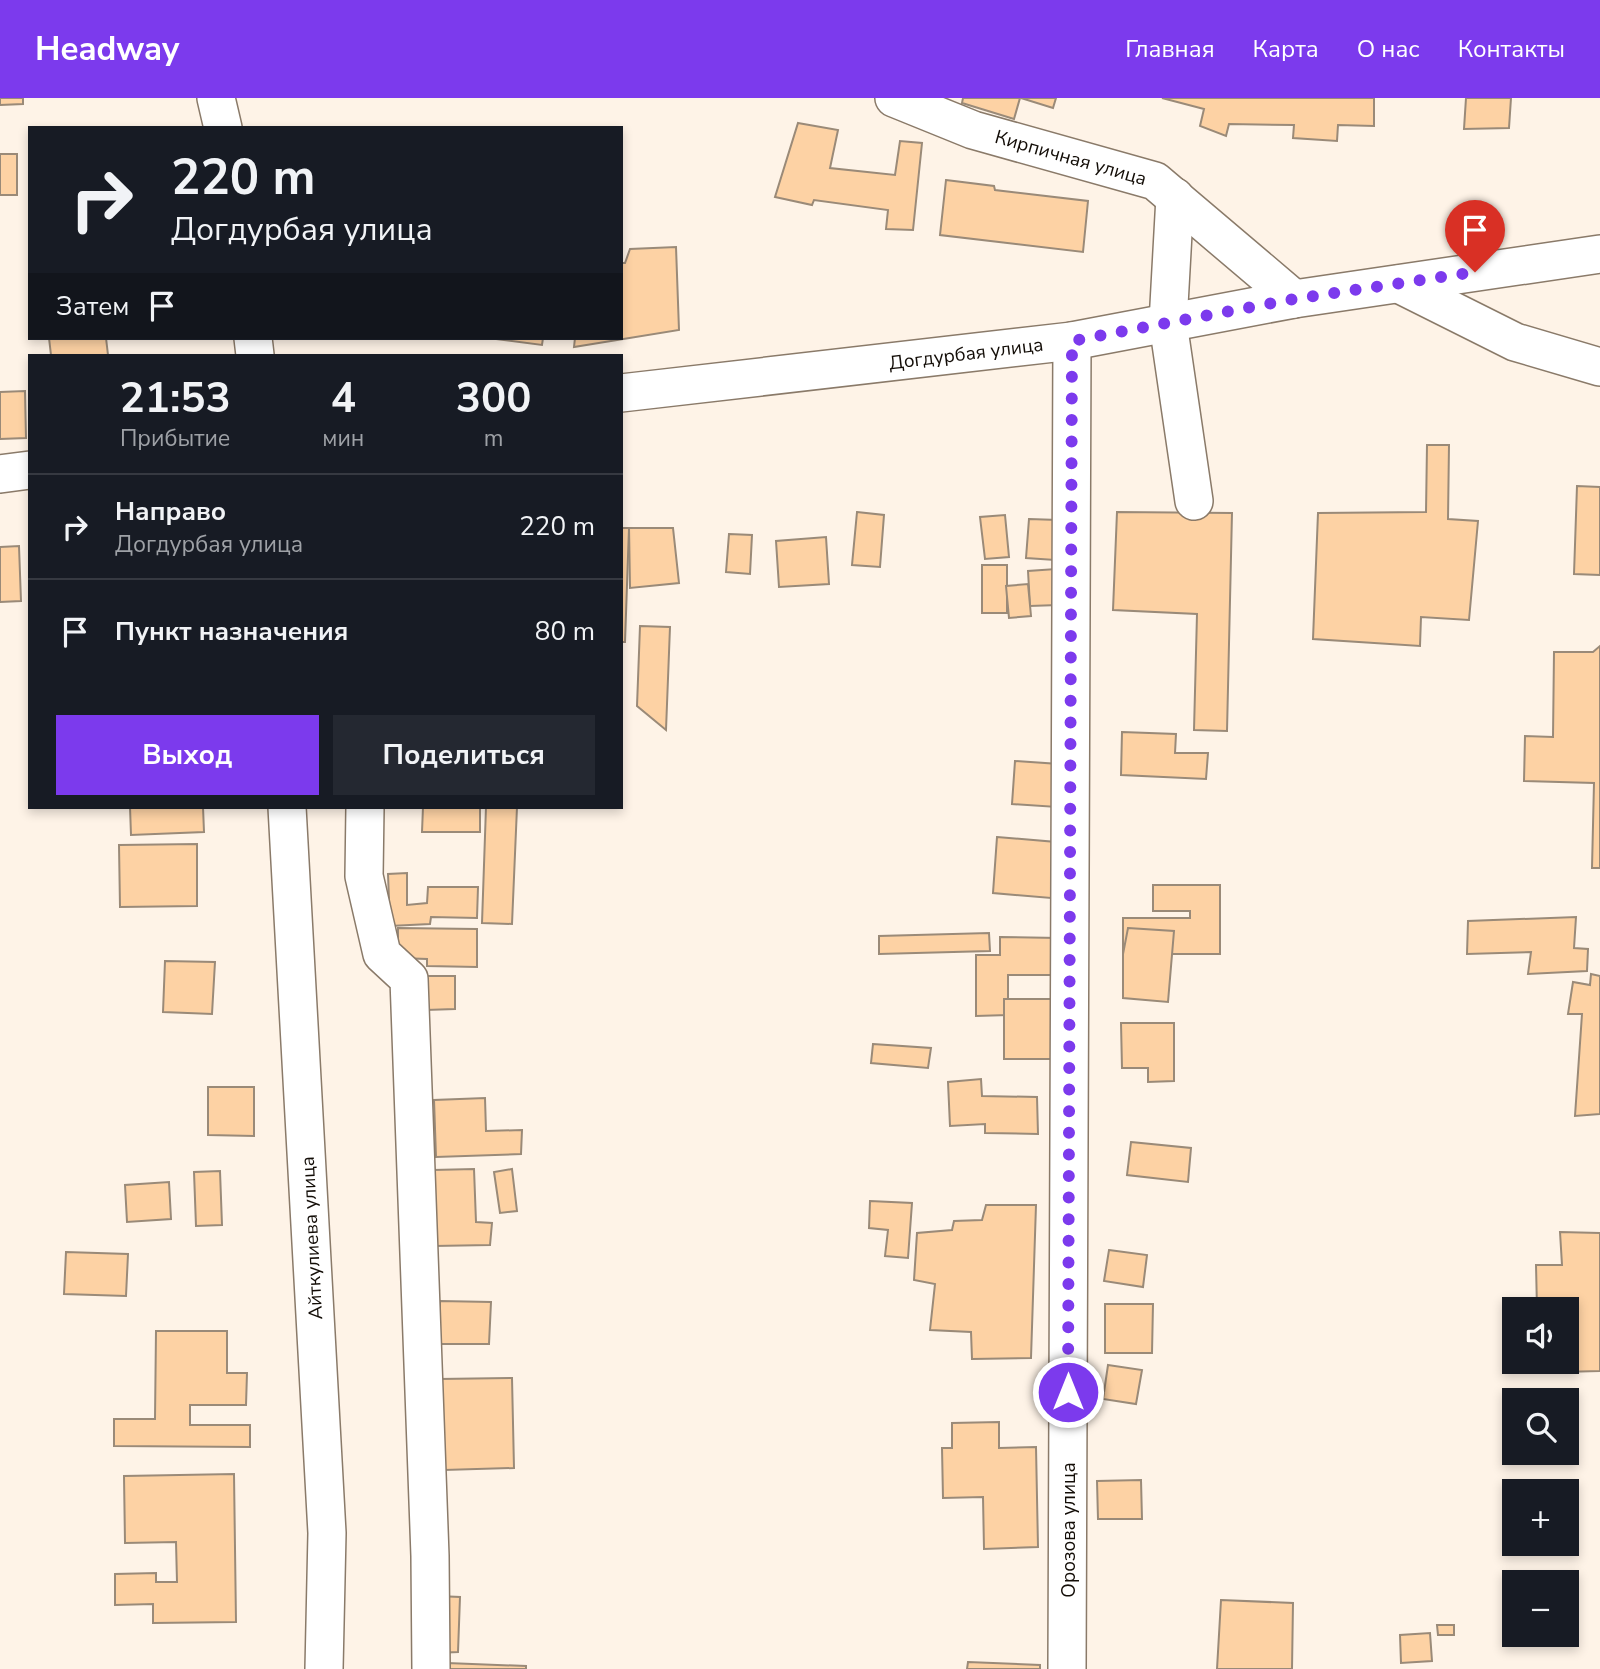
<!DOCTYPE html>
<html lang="ru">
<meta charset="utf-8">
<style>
:root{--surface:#171b24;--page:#242831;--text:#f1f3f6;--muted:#9ea1a6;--line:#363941;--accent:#7c3aed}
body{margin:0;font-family:"Nunito Sans",sans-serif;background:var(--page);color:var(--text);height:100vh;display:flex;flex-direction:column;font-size:26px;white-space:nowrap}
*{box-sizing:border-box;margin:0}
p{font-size:23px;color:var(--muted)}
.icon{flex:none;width:38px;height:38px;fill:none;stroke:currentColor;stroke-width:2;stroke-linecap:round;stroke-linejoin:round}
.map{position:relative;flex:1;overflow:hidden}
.panel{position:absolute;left:28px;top:256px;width:595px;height:455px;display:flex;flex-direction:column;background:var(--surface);border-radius:0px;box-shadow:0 4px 10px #0003}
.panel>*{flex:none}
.hud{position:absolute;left:28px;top:28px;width:595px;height:214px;border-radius:0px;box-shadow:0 4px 10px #0003;background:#171b24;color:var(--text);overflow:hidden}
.fabs{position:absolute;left:1502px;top:1199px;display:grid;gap:14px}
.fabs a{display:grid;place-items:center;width:77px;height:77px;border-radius:0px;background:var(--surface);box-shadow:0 4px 10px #0003;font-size:35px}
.pin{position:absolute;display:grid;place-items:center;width:60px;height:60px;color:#fff;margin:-72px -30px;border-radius:50% 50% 50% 0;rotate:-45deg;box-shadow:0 0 7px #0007}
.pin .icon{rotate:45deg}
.me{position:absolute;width:77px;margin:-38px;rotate:0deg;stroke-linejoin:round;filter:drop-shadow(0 0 5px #0008)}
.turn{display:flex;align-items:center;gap:24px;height:147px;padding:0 28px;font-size:32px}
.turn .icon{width:91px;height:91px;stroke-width:2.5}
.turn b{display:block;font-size:49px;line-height:60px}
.then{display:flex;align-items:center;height:66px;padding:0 28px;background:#0003;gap:14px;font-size:26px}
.eta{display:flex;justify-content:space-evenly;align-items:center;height:119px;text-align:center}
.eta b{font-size:42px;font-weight:700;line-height:49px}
.action{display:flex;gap:14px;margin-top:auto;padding:14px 28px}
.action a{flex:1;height:80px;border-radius:0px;background:var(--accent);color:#fff;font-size:28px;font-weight:700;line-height:80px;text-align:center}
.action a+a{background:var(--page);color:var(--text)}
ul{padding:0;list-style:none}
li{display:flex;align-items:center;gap:21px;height:105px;padding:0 28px;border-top:2px solid var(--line)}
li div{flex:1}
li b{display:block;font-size:26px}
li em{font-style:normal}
header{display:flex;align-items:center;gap:42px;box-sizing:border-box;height:98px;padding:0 35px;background:var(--accent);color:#fff}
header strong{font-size:33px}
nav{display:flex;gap:38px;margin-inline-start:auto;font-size:24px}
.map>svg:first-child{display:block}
.building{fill:#fdd2a4;stroke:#9a8a78;stroke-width:2}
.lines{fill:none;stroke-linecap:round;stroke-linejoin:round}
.street-casing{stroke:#8a7a69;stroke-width:40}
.street{stroke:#fff;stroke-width:37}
.route{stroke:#7c3aed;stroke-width:12;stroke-dasharray:0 21.6}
.labels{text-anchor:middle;stroke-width:5;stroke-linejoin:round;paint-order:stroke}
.street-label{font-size:19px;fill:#130d07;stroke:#fff}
</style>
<header>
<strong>Headway</strong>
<nav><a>Главная</a><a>Карта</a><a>О нас</a><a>Контакты</a></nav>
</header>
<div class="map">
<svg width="1600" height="1571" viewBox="0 0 1600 1571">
<rect width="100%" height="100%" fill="#fef3e7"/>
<g class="building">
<path d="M0,0H23V6L0,7Z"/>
<path d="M963,0H1020L1014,21L962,5Z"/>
<path d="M1021,0H1056L1053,10Z"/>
<path d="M1162,0H1374V28L1338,27L1337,43L1293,40L1294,27L1229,26L1226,38L1200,28L1204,11Z"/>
<path d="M1466,0H1511L1509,30L1464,31Z"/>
<path d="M798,25L838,32L830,70L895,77L900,43L922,45L913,132L886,131L888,112L814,102L812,107L775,99Z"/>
<rect x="0" y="56" width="17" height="41"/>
<path d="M946,82L994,88L995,92L1088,103L1083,154L940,137Z"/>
<path d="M676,149L679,232L574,249L575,240H621V165H625L630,151Z"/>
<path d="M49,240H106L108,257H51Z"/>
<path d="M488,240H543L542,247Z"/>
<path d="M25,293L26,340L0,341V294Z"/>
<path d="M1427,347H1449L1448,421L1478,423L1469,522L1421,519L1420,548L1313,541L1318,415L1426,414Z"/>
<path d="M1577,388L1600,389V477L1574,476Z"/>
<path d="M857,414L884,417L880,469L852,467Z"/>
<path d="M1117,414L1232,415L1227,633L1194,632L1197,516L1113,512Z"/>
<path d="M1005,417L1009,459L985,461L980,419Z"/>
<path d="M1029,421L1058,422L1055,462L1026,460Z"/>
<path d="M621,430H629L625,544H621Z"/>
<path d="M629,430H673L679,485L630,490Z"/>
<path d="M729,436L752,437L750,476L726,474Z"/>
<path d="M826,439L829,486L779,489L776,443Z"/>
<path d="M19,448L21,503L0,504V449Z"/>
<rect x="982" y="467" width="25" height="48"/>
<path d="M1056,471L1058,507L1030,508L1028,473Z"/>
<path d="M1028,486L1031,518L1009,520L1006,488Z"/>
<path d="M640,528L670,529L666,632L637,608Z"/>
<path d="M1600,548V770H1592L1594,685L1524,683L1525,638L1553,639L1554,554H1593Z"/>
<path d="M1122,634L1176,636L1175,655H1208L1206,681L1121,677Z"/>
<path d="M1015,663L1059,666L1057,709L1012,706Z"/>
<path d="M130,709H203L204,734L131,737Z"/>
<path d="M423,709H480V734H422Z"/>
<path d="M486,709H517L512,826L482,825Z"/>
<path d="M997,739L1056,744L1051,800L993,795Z"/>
<path d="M197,746V808L120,809L119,747Z"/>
<path d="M407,775V807L427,805L428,789H478L477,820L431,819L430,826L390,828L388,776Z"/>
<path d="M1153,787H1220V856H1123V820H1190V813H1153Z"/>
<path d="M1576,819L1574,850L1588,851L1587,873L1528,876L1531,854L1467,856L1468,823Z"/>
<path d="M398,830L477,831V869L427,868V861L398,860Z"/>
<path d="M1128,830L1174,833L1168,904L1123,900V856Z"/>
<path d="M989,835L990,853L879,856V838Z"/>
<path d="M1000,839L1059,840V877H1008V917L976,918V857H1000Z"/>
<path d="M165,863L215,864L212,916L163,914Z"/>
<path d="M1591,876L1600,878V1016L1575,1018L1582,916H1568L1573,884L1590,887Z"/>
<path d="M426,878H455V911L426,912Z"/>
<rect x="1004" y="901" width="51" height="60"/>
<path d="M1121,925H1174V983L1148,984V970H1122Z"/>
<path d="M873,946L931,950L928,970L871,965Z"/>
<path d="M981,981L982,998L1037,999L1038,1036L985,1035V1026L950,1028L948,984Z"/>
<path d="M208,989H254V1038L208,1037Z"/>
<path d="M485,1000L486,1033L522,1032L521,1056L436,1059L434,1002Z"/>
<path d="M1131,1044L1191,1050L1188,1084L1127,1077Z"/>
<path d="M474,1071L476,1124L492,1125L490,1147L434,1148L433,1072Z"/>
<path d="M512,1071L517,1113L500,1115L494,1074Z"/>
<path d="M220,1073L222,1127L196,1128L194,1074Z"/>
<path d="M169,1084L171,1121L127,1124L125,1087Z"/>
<path d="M870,1103L912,1105L908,1160L885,1158L888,1132L869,1130Z"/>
<path d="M986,1107H1036L1031,1260L972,1261L971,1234L930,1232L935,1186L914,1182L917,1135L952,1132L954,1123L982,1122Z"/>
<path d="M1560,1134L1600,1135V1273L1562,1274L1563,1264H1566V1211H1537L1536,1167H1562Z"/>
<path d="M1109,1152L1147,1157L1143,1189L1104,1183Z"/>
<path d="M66,1154L128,1156L126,1198L64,1196Z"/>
<path d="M440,1203L491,1204L489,1246H439Z"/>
<path d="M1105,1206H1153L1152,1255H1105Z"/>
<path d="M156,1233H227V1275H247L246,1307H190V1327H250V1349L114,1348V1321H155Z"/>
<path d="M1108,1267L1142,1272L1136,1306L1103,1301Z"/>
<path d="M512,1280L514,1370L444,1372L439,1281Z"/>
<path d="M999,1324V1350L1036,1349L1038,1449L984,1451L983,1399L943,1400L942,1350H952V1325Z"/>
<path d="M234,1376L236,1524L153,1525V1506L115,1507V1476L156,1475V1484H177L176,1444L125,1445L124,1378Z"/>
<path d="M1141,1382L1142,1421H1098L1097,1383Z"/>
<path d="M437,1498L460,1499L458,1554L436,1555Z"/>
<path d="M1221,1502L1293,1505L1292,1571H1217Z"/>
<path d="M1437,1527H1454V1537H1438Z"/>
<path d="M1430,1535L1432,1563L1401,1565L1400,1537Z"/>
<path d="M968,1564L1040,1567V1571H967Z"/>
<path d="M447,1565L526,1568V1571H447Z"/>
</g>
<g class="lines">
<defs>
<g id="street">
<path d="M216,0L223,30"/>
<path d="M894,0L973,32L1155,83L1294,201"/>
<path d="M1175,99L1168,225L1194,403"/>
<path d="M1399,186L1515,244L1600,269"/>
<path d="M253,240L255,257"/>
<path d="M621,295L1072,243L1294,201L1600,156"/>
<path d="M0,376L30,372"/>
<path d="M287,709L327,1435L324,1571"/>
<path d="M365,709L364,778L382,856L409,881L430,1458L431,1571"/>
<path d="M1067,1571L1072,243"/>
</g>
</defs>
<use href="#street" class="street-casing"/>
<use href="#street" class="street"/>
</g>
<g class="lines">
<path class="route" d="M1068,1294L1072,243L1294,201L1475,174"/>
</g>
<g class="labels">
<g class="street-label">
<text transform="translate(1071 59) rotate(16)" y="7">Кирпичная улица</text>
<text transform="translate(966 255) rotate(-7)" y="7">Догдурбая улица</text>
<text transform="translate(311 1140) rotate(-93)" y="7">Айткулиева улица</text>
<text transform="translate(1068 1432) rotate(-90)" y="7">Орозова улица</text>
</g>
</g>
</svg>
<div class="fabs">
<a><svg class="icon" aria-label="sound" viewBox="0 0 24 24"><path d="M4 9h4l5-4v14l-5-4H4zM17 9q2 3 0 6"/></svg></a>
<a><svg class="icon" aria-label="search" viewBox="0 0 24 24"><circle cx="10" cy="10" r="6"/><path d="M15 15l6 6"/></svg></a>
<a>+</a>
<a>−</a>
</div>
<div class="pin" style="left:1475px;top:174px;background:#d93025"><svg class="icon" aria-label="arrive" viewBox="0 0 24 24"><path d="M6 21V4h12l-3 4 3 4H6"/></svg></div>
<svg class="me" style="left:1068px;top:1294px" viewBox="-20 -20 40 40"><circle r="17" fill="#7c3aed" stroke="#fff" stroke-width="3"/><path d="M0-11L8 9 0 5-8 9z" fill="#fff"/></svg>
<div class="hud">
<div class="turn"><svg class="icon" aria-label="right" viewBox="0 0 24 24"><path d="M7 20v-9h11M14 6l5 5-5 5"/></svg><div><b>220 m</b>Догдурбая улица</div></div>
<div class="then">Затем<svg class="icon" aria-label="arrive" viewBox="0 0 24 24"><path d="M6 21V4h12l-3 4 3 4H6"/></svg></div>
</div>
<section class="panel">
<div class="eta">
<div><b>21:53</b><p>Прибытие</p></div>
<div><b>4</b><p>мин</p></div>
<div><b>300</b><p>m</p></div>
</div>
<ul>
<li><svg class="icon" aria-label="right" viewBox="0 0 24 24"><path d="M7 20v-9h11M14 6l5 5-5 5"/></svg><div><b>Направо</b><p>Догдурбая улица</p></div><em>220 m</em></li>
<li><svg class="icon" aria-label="arrive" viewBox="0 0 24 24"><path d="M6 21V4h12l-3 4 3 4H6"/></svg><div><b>Пункт назначения</b></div><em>80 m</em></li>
</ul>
<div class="action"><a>Выход</a><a>Поделиться</a></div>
</section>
</div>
